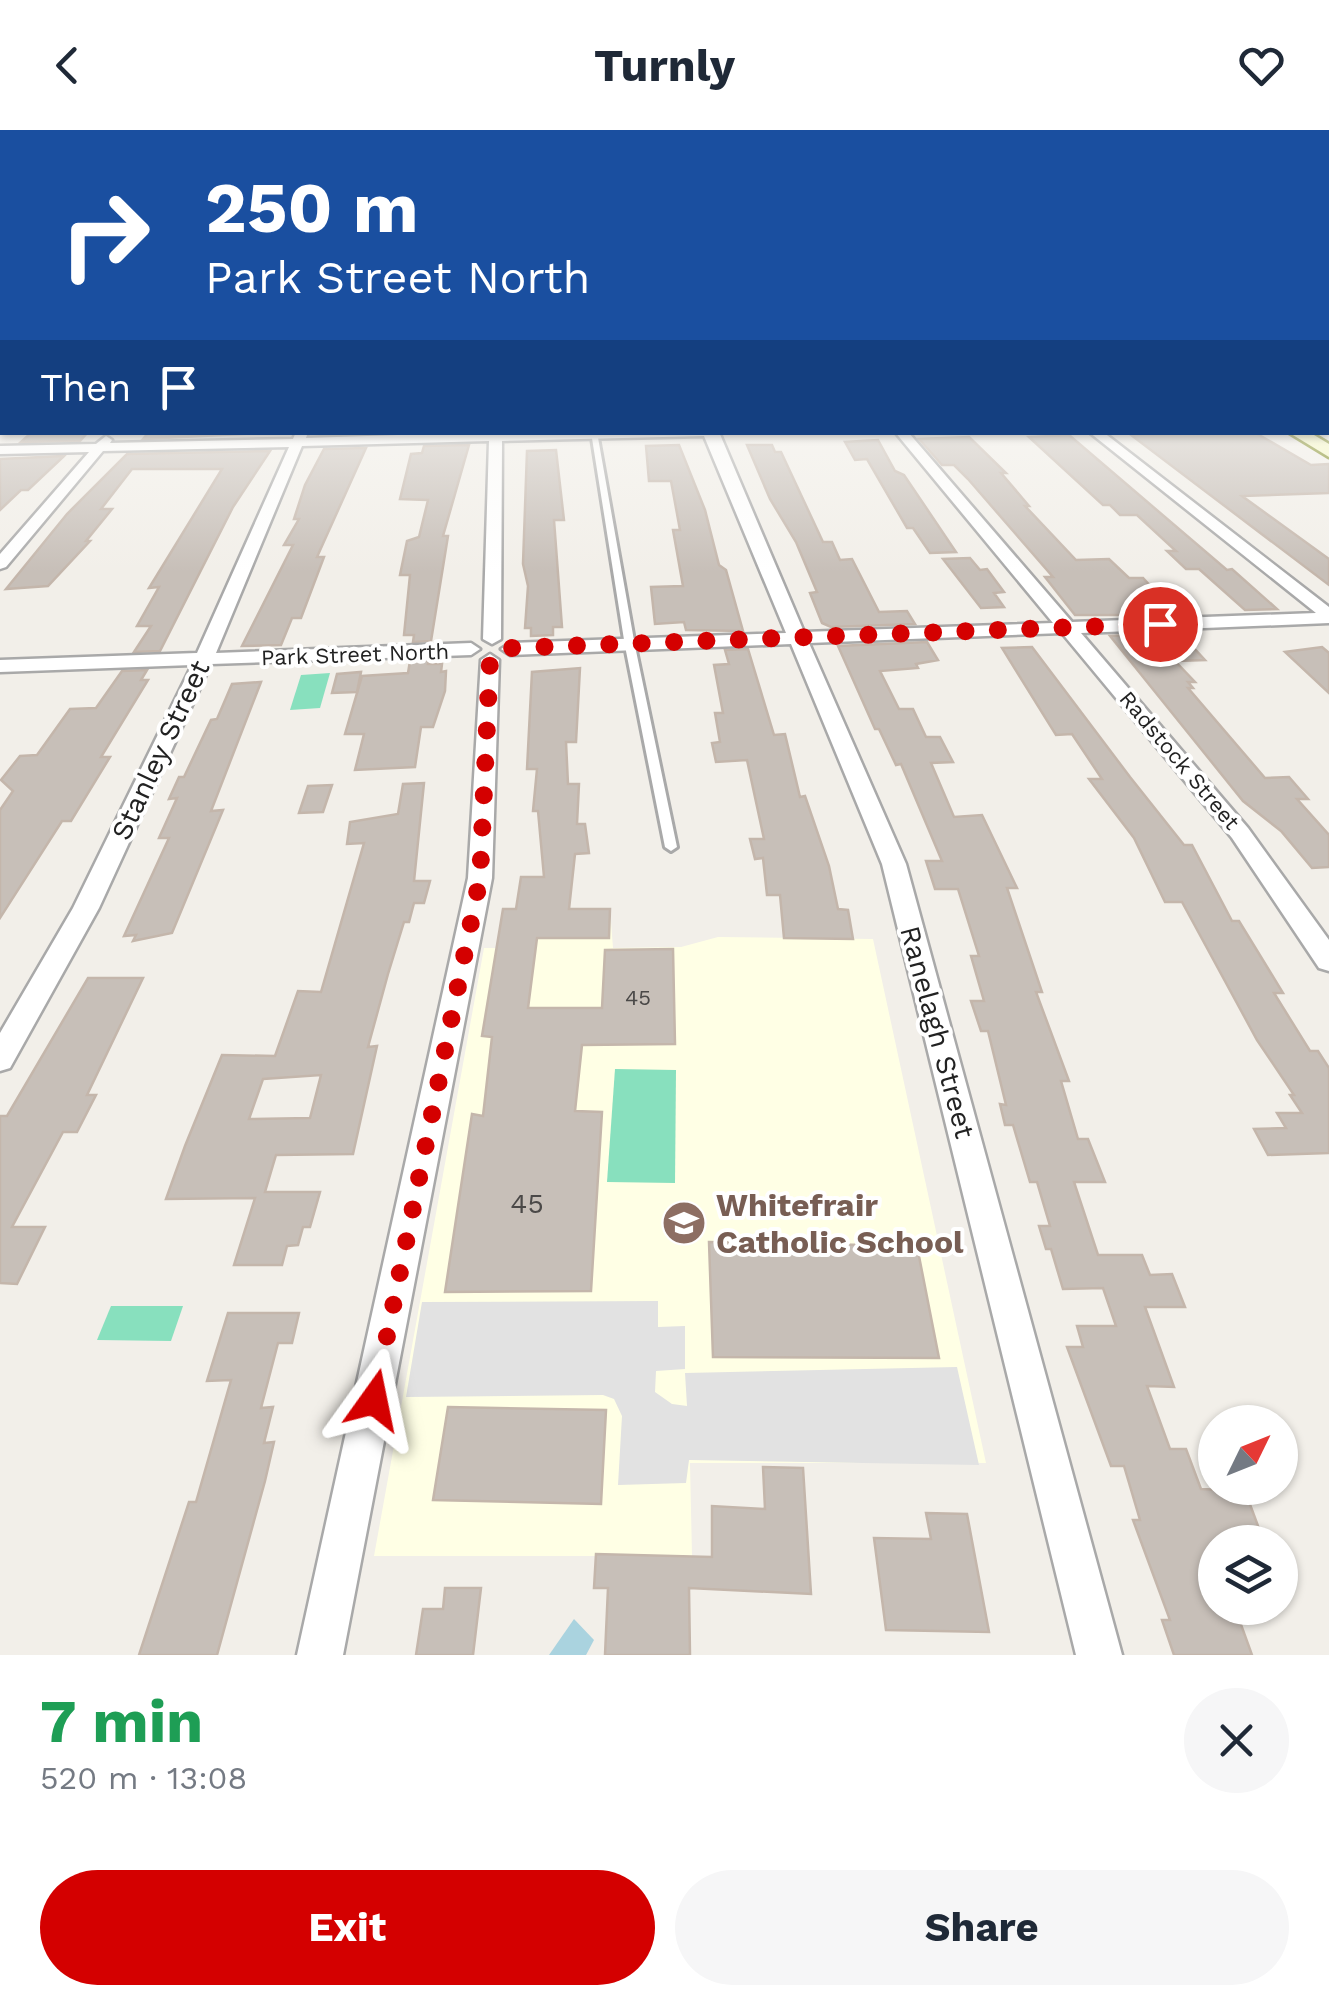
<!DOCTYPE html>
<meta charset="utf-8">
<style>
:root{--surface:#fff;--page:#f6f6f7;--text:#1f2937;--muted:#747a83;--accent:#d40000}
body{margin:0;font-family:"Work Sans",sans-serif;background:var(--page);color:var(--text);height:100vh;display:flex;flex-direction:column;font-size:38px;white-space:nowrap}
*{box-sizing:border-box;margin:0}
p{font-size:32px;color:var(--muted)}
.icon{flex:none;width:55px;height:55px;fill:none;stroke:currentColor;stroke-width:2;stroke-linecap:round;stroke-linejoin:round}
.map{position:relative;height:1525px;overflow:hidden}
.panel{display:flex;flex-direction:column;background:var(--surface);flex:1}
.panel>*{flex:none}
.hud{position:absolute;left:0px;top:0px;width:1330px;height:305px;box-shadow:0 2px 8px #0004;background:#1a4fa0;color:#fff;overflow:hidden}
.needle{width:65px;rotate:47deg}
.controls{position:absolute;left:1198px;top:1275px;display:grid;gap:20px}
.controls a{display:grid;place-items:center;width:100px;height:100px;border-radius:50%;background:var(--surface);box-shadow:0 2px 8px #0004;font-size:50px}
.pin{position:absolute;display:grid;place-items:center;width:85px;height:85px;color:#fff;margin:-42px;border:5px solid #fff;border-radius:50%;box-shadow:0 2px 10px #0007}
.me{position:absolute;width:110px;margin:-55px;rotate:12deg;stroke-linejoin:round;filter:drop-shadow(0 0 8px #0008)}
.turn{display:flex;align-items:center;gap:35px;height:210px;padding:0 40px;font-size:45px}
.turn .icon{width:130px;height:130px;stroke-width:2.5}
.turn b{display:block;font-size:70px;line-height:85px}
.then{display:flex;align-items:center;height:95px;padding:0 40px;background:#0003;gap:20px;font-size:38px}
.round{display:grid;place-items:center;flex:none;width:105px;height:105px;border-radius:52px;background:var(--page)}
.headline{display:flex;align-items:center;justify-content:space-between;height:170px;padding:0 40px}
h1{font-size:60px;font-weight:700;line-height:75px;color:#1e9e55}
.button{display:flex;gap:20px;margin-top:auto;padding:20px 40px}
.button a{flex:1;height:115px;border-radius:60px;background:var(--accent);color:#fff;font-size:40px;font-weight:700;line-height:115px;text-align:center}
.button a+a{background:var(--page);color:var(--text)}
header{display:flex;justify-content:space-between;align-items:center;height:130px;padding:0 40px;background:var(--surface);font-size:45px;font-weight:700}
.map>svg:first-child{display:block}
.education{fill:#ffffe5}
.pitch{fill:#88e0be}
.parking{fill:#e2e2e2}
.water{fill:#aad3df}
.building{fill:#c7bfb8;stroke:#c4b6ab;stroke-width:2.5;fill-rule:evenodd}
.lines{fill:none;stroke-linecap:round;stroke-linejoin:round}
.service-casing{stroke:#a9a9a9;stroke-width:6}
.minor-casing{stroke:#a9a9a9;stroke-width:5}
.secondary-casing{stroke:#707d05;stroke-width:5}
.service{fill:#fff;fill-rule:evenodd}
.minor{fill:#fff;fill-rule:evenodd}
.secondary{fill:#f7fabf;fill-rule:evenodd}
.route{stroke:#d40000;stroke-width:18;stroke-dasharray:0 32.4}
.labels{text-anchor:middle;stroke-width:8;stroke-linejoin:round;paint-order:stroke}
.far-street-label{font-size:22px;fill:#222;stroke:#fff}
.number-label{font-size:22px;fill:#4b4948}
.street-label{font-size:28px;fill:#222;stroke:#fff}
.near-number-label{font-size:28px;fill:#4b4948}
.near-education-label{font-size:32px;font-weight:bold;fill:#785e54;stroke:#fff;text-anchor:start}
</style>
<header><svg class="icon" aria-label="back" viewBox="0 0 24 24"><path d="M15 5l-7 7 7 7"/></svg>Turnly<svg class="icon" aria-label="heart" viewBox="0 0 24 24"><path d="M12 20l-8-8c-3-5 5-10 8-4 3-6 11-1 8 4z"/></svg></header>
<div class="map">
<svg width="1329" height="1525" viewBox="0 0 1329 1525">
<rect width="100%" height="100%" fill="#f2efe9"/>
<path class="education" d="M503,779H610L613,818L681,817L718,807L873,809L986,1333H690L692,1426H374L484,818H499Z"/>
<g class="pitch">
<path d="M330,543L320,578L290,580L301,545Z"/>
<path d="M615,939L676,940L675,1053L607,1052Z"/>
<path d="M111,1176H183L171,1211L97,1210Z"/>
</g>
<path class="parking" d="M658,1171V1197L685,1196V1239L656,1241L655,1262L672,1274L687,1276L685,1243L957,1237L979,1335L689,1330L686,1353L618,1355L622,1286L614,1269L603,1265L406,1267L422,1172Z"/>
<path class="water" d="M574,1489L594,1510L586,1525H549Z"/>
<g class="building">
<path d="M32,302H88L80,311L21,312Z"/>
<path d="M149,302H281L143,309Z"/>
<path d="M1254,302L1311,335L1329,334V363L1242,366L1329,429V455L1131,305Z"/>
<path d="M1069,305L1227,440L1232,439L1277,479L1245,480L1199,439H1186L1167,421H1176L1137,385H1120L1110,375H1103L1029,307Z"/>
<path d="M969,307L1006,343H1001L1029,376H1025L1076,430L1109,429L1129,448H1143L1169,476H1155L1163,485H1075L1045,447H1053L968,349L954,335H942L919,309Z"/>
<path d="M878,310L895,341L904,345L956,422L930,423L913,398H907L867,329L855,330L845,312Z"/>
<path d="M469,315L443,406H448L431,511L413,512L414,505H404L410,445H400L407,411L419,407L428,370L400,369L411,324L422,323L424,316Z"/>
<path d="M679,315L705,380L719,435L726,440L743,501L686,500L684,492L655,494L651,457L683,456L673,400H680L671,351H649L646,316Z"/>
<path d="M747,315H772L775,322H781L823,412H832L840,430L852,429L879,482L907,481L915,494L831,497L822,493L810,463L817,462L796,412L770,369Z"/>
<path d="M366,318L317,427H324L301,488H292L281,515L242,516L293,415H284L299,389H294L305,355L324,319Z"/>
<path d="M556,320L564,390H554L562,497H553V505L531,506V498H525L528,456L523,434L527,321Z"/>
<path d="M270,321L233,377L160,521L134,522L151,496H137L159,457L149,458L222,339H132L101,379H112L86,411H90L48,456L6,459L67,384L127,324Z"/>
<path d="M64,326L28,360H21L0,380V329Z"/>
<path d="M970,428L980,440L987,439L1004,462L994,463L1004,477L981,478L943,429Z"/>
<path d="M1180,503L1205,530L1175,531L1195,552H1188L1193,558H1188L1265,648L1289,647L1308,669H1297L1329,705V737L1312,738L1281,701L1243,671L1110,506Z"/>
<path d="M927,512L938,530L916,534L918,538L880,541L899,579H913L926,607H940L953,632L931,633L954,687L982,685L1017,758H1007L1042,862H1036L1069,951H1061L1078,1009H1088L1105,1052H1074L1098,1125H1142L1150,1145L1172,1144L1185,1177H1145L1174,1257L1147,1256L1170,1319H1186L1201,1359L1245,1361L1264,1412H1215V1478H1235L1252,1525H1174L1162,1490H1170L1133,1390H1140L1124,1336H1111L1067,1217H1083L1077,1196H1116L1103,1158L1063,1159L1051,1119H1046L1039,1096H1050L1037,1052H1030L1013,995H1005L1000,974L1006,975L988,901H981L971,871H984L971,826H979L958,759H935L926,731H942L901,634L896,635L879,599H875L838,516Z"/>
<path d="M1032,517L1130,647L1184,715H1192L1232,791H1239L1283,863H1274L1310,921H1318L1329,938V1023L1268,1025L1254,999L1286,998L1277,983H1302L1290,965H1294L1257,910L1182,772H1165L1134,708L1089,649H1102L1072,604L1056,605L1002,518Z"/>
<path d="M1322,517L1329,523V563L1285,522Z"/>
<path d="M748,519L774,605L785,604L800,667L805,666L829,736L838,779L848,780L853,809L784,808L780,765H767L763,728L755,729L750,709H764L747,630L716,632L712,613L720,612L715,583H723L714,535L729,534L725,520Z"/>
<path d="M429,530L428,534H442L441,542L446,541L445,561L433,597H421L415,637L355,640L364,604H345L362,546L408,543L410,531Z"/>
<path d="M580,538L576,612H566L568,654H579L577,694H585L589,723L575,724L569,779H610L609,808H537L528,878H602L605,820L673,819L675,914L582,915L575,981L602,982L591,1161L445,1162L472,984L483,986L492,907L482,906L503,779H516L521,747H544L538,681H533L537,639H527L532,542Z"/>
<path d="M147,540L141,550H148L101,627H110L71,691H62L0,788V680L13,661L1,650L20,626L37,625L70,579L96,578L122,541Z"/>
<path d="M361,542L357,562L332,563L337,544Z"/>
<path d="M261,552L211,681L223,680L172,803L133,811L136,805L124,806L169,708H159L177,668L169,669L179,647H184L211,590L217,589L232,554Z"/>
<path d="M424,653L414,751H430L424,773H414L409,792H404L388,844L368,917L377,916L353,1024L276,1025L265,1062H320L310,1097H303L298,1115L287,1116L282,1135H234L255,1068L166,1069L185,1016L222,925L275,926L298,861L321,862L364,713L347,714L350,692L398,684L403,654ZM321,945L310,988L249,989L263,949Z"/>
<path d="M332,655L323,682L299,683L308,656Z"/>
<path d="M88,848H143L87,965H96L77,1002H63L12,1097H45L17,1154L0,1153V986H7Z"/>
<path d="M709,1112L917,1116L939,1228L713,1227Z"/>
<path d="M228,1183H299L292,1213H278L261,1278L273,1277L264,1313L274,1312L265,1351L217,1525H139L189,1372H196L231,1250L207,1251Z"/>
<path d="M448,1277L606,1280L601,1374L433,1370Z"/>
<path d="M763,1337L803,1338L811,1464L689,1458L690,1525H605L608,1458H594L596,1424L712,1427V1376L765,1379Z"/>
<path d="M926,1383L967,1384L989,1502L886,1500L874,1408L931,1409Z"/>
<path d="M445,1458H481L473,1525H416L423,1479H443Z"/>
</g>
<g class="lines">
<defs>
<g id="service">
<path d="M1328,244L1329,245V249L1328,248Z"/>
<path d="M591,302H597L635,516L677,717L671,721L665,717L625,516Z"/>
</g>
<g id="minor">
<rect x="1328" y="287" width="1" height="8"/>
<path d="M296,302H308L306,308L490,302H719L804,502L1053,493L895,302H908L1072,492L1316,483L1089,302H1103L1329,477V493L1081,503L1248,698L1329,810V841L1319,838L1232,708L1062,503L809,513L906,734L1122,1525H1076L882,734L791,514L510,525L501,519L510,513L786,503L704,306L502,311L501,509L492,514L483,509L489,311L302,316L216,523L471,513L480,519L471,525L211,534L99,778L10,938L0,941V903L73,778L192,535L0,542V530L197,523L289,317L103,321L6,437L0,439V424L89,322L0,324V316L96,314L106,306L112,310L110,313L293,309Z"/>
<path d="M490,524L499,530L492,748L343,1525H297L468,748L481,530Z"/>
</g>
<path id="secondary" d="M1288,302H1309L1329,314V327Z"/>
</defs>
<use href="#service" class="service-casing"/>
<use href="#minor" class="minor-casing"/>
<use href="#secondary" class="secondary-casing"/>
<use href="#service" class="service"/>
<use href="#minor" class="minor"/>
<use href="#secondary" class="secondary"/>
</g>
<linearGradient id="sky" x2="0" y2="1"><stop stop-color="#8fc0e4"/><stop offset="0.52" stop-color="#f9f8f5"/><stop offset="1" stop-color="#f9f8f5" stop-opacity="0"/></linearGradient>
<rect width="1329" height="442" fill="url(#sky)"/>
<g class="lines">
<path class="route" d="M374,1270L480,748L490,530L504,526L510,518L1160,494"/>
</g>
<defs>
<symbol id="school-disc" viewBox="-11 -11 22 22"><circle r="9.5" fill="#8d6e63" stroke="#fff"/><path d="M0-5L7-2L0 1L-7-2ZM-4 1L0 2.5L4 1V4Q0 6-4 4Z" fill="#fff"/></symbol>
</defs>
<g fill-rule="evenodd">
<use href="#school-disc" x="659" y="1068" width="50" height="50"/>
</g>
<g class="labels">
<g class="far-street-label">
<text transform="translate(355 524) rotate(-2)" y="8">Park Street North</text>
<text transform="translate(1180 630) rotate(50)" y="8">Radstock Street</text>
</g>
<g class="number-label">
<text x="638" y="875">45</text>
</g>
<g class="street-label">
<text transform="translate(160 620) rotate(-65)" y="10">Stanley Street</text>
<text transform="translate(938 902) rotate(75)" y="10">Ranelagh Street</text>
</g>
<g class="near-number-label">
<text x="527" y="1083">45</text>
</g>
<g class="near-education-label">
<text x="716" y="1086">Whitefrair<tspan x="716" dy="37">Catholic School</tspan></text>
</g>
</g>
</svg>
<div class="controls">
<a><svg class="needle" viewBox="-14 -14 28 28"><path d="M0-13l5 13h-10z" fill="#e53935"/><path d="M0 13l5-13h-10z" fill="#747a83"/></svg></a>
<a><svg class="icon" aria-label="layers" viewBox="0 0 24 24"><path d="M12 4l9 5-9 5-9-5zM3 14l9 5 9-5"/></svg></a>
</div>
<div class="pin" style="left:1160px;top:494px;background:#d93025"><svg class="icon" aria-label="arrive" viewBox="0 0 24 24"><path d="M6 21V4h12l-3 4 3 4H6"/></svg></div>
<svg class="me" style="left:374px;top:1270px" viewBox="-20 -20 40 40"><path d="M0-17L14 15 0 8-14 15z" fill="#d40000" stroke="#fff" stroke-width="4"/></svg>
<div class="hud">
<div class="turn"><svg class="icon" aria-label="right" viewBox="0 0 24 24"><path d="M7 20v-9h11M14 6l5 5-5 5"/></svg><div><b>250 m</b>Park Street North</div></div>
<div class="then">Then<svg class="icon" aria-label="arrive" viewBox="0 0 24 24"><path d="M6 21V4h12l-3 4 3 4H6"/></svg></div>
</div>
</div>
<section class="panel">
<div class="headline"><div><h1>7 min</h1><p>520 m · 13:08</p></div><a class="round"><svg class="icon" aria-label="close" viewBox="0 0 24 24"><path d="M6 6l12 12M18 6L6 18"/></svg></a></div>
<div class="button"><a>Exit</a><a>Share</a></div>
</section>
